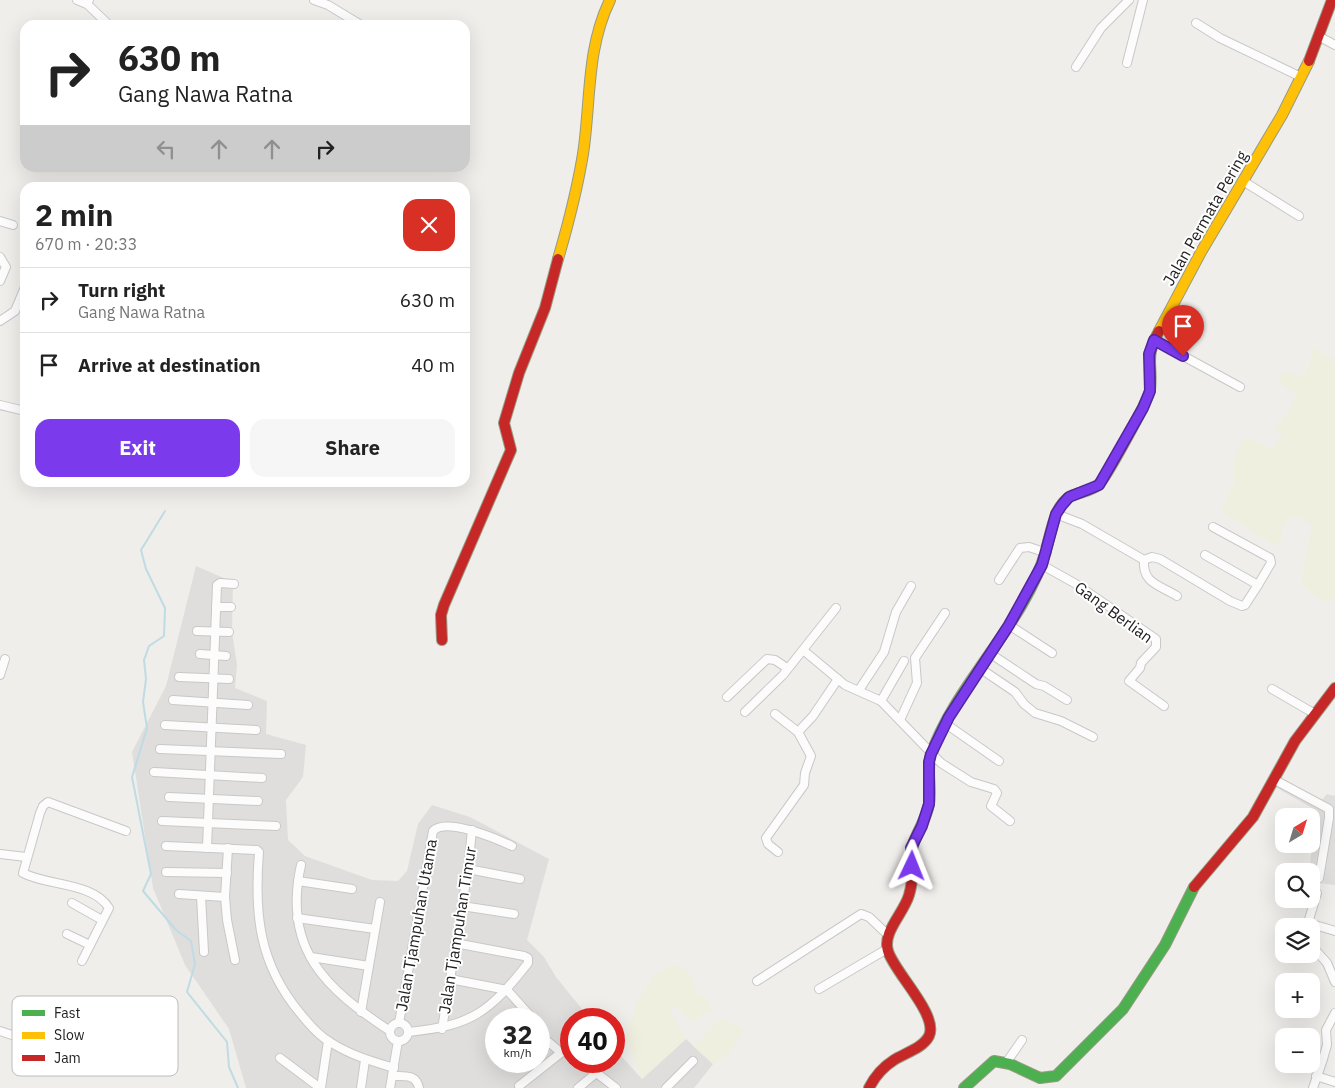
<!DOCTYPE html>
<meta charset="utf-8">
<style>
:root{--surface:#fff;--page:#f6f6f6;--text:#222;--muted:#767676;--line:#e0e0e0;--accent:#7c3aed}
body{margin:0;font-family:"IBM Plex Sans",sans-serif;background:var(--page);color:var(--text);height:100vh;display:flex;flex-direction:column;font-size:19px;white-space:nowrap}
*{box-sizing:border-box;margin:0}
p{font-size:16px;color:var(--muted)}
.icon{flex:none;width:28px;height:28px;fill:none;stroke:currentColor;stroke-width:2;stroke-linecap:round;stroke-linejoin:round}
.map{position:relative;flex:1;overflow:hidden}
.sheet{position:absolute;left:20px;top:182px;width:450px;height:305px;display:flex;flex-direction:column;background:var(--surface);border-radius:15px;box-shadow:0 5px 20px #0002}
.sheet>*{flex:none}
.top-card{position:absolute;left:20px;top:20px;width:450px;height:152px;border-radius:15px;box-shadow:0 5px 20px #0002;background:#fff;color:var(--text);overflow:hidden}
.needle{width:32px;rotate:38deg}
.fabs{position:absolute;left:1275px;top:808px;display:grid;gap:10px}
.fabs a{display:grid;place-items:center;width:45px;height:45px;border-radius:10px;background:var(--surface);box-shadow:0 5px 20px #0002;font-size:25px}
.speed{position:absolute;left:485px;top:1008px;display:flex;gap:10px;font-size:25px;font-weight:700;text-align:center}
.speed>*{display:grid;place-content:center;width:65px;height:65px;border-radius:50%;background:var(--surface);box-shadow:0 5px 20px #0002;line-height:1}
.speed small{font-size:12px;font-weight:400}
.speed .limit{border:8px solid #d22;background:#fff;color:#111}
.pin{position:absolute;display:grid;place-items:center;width:42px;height:42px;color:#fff;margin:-51px -21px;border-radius:50% 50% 50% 0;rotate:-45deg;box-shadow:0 0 5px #0007}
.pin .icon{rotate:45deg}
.me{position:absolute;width:55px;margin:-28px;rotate:2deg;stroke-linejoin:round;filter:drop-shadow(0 0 4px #0008)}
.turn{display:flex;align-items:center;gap:18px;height:105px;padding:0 15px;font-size:22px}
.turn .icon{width:65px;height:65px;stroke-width:2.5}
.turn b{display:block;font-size:35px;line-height:42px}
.lanes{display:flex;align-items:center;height:48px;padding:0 15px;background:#0003;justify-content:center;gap:25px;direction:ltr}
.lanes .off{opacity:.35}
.round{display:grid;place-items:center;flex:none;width:52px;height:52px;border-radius:15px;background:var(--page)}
.summary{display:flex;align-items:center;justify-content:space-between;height:85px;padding:0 15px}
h1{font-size:30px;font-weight:800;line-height:38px}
.primary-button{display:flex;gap:10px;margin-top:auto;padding:10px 15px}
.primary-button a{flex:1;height:58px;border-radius:15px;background:var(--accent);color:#fff;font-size:20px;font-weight:800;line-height:58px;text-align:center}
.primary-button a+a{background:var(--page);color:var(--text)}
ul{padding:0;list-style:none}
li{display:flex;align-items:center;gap:15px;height:65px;padding:0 15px;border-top:1px solid var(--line)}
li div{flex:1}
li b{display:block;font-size:19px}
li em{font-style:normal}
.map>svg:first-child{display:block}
.residential{fill:#dfdedc;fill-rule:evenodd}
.farmland{fill:#efefdf}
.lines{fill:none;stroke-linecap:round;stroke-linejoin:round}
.stream{stroke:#bfdbe3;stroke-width:2}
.street-casing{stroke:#c9c8c7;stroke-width:10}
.fast-casing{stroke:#999a82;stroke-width:12}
.slow-casing{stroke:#999a82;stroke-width:12}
.jam-casing{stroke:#999a82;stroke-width:12}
.street{stroke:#fdfcfc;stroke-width:8}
.fast{stroke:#4caf50;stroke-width:10}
.slow{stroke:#ffc107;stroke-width:10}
.jam{stroke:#c62828;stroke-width:10}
.route-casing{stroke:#51269a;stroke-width:12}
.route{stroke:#7c3aed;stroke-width:9}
.labels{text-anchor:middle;stroke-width:4;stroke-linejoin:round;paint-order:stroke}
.street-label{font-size:16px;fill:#222;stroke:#fff}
.key{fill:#fff;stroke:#bdbdbd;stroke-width:1}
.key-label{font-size:14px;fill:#222}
</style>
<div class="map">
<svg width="1335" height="1088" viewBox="0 0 1335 1088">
<rect width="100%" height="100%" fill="#f0eeeb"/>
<g class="residential">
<path d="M196,566L233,582L232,632L237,665L235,688L267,701L266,734L306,745L303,777L286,800L288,840L305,856L372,880L398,881L407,871L418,824L432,805L470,817L549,859L527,940L544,957L556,977L590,1019H571V1061H614V1048L642,1079L686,1039L713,1064L694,1088H246L229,1029L185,965L153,888L132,752L166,686ZM496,1019H539V1061H496Z"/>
<path d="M1276,777L1321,801L1327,794L1335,796V885L1311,882V871H1309L1314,833L1311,832V816H1309L1312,808L1270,784Z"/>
</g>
<g class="farmland">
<path d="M1314,348L1335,360V600L1323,602L1301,584L1312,526L1304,519L1290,517L1281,532V541L1272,544L1221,511L1233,485V462L1242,441L1247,438L1273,449L1280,439L1282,432L1274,427L1286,415L1297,395L1278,382L1284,371L1302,377L1311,362V353Z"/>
<path d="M681,965L694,979L696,994L706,997L713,1009L693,1022L674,1006L669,1009L686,1039L642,1079L626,1037L638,999L654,976L670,966Z"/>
<path d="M721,1018L727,1021L731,1026L735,1024L744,1029L731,1051L713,1064L693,1046Z"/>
</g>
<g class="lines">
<path class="stream" d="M165,511L141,550L146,569L165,608L164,636L149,646L144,660L146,679L143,702L147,728L132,777L151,874L143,891L176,930L191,941L195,964L187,992L227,1042L229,1067L238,1088"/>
<defs>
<g id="street">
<path d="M77,0L87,4L89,0"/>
<path d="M314,0L328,5L361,25"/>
<path d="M87,4L109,25"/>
<path d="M1196,23L1220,38L1301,77"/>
<path d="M1320,37L1335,45"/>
<path d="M1127,63L1143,0"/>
<path d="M1076,67L1101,28L1129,0"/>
<path d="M1243,181L1299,216"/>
<path d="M0,221L13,225"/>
<path d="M0,257L6,267L0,281"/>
<path d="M0,321L15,311L25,287"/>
<path d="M1154,340L1240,387"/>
<path d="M0,405L25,411"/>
<path d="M1056,514L1082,524L1144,560L1152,557L1160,559L1230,601L1242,606L1245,605L1258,585L1205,555"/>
<path d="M1213,527L1270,558L1271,563L1258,585"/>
<path d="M1144,560C1142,583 1159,585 1177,596"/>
<path d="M1042,565L1076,584L1156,639V647L1141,663L1140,668L1129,681L1164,706"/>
<path d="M999,580L1020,548L1029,547L1047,553"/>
<path d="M216,607H231"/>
<path d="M1009,625L1052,653"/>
<path d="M197,631L229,632"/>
<path d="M803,650L845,685L881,701L941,763L971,782L994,789L997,793L991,806L1010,821"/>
<path d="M200,654L226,656"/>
<path d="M991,654L1036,684L1044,686L1067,700"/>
<path d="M981,669L1015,692L1024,704L1035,713L1061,721L1093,737"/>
<path d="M0,675L5,659"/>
<path d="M179,677L229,679"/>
<path d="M1272,689L1315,714"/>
<path d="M859,690L884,652L896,612L911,586"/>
<path d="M727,697L767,659L775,660L787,668"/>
<path d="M173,700L248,705"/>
<path d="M881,701L904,661"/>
<path d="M745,712L783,675L836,608"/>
<path d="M775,714L798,732L811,756L805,773L804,785L766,838L768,844L778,852"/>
<path d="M900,720L917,683L915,658L945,613"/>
<path d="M946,724L999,761"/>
<path d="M165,725L256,730"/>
<path d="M798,732L813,716L838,679"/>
<path d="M160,749L281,754"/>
<path d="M154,772L262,778"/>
<path d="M1273,779L1329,809V818L1319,878"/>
<path d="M169,797L258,801"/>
<path d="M162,821L276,826"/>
<path d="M166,846L257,850L259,852C254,914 259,964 300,1013C308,1023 319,1036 330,1042C350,1055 371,1061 394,1068"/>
<path d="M207,848L217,585L220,583L234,584"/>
<path d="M228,848L225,897L227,920L235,960"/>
<path d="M0,854L26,857"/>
<path d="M301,865C282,949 326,989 390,1031"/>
<path d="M468,869L520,879"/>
<path d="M166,872L227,873"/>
<path d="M298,881L352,889"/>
<path d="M179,894L225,897"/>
<path d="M201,896L204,952"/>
<path d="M72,903L102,920"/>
<path d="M462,906L514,914"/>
<path d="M297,918L375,929"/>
<path d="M1308,923L1335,931"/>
<path d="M1307,926L1317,893"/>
<path d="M67,934L90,945"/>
<path d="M1311,945L1327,963L1335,982"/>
<path d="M311,957L369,966"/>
<path d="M82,961L109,908C93,882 47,886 23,873L40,813L43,806L48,802L126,831"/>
<path d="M450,979L507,990L533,1019"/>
<path d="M757,981L861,914L869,917L888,935"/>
<path d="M819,989L887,949"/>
<path d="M361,1012L380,902"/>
<path d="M399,1023L433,831C446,817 497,839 512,846"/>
<circle cx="399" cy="1032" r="9"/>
<path d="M442,1029L468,869L472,830"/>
<path d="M0,1031L42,1045"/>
<path d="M408,1032C471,1026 489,1013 528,963V958L524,956L455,943"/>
<path d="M539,1034L558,1050L571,1054"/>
<path d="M280,1058L320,1088"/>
<path d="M581,1061L616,1088"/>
<path d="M1006,1063L1022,1040"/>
<path d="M392,1076C405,1076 416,1074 419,1088"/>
<path d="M1316,1076L1335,1082"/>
<path d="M519,1086L562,1052"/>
<path d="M321,1088L328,1041"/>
<path d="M361,1088L365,1060"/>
<path d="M390,1088L398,1041"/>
<path d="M578,1088L595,1074L604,1061"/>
<path d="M666,1088L693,1061"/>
<path d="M1313,1088L1323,1059L1327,1045L1326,1030L1335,1013"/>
</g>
<g id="fast">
<path d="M912,857C910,839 926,823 929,804C932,788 926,771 931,755C955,684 1026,623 1046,550"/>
<path d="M964,1088L994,1061L1010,1064L1040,1078L1056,1076L1123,1009L1165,945L1194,887"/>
</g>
<g id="slow">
<path d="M558,259C568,225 577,190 583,154C591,102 586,49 610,0"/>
<path d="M1159,331L1201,252L1282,115L1309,61"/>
</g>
<g id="jam">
<path d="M1309,61L1332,0"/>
<path d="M1046,550C1051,533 1054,505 1071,496C1079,492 1093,491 1099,484C1106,478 1149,399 1150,390C1153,364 1144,358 1159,331"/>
<path d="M442,640L441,615L444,605L511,450L504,423L519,373L545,308L558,259"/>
<path d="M1194,887L1253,817L1295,741L1335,688"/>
<path d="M869,1088C875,1076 883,1067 894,1060C905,1053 923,1048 929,1036C939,1015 894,972 888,951C882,932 904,913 909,895C913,882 913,871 912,857"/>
</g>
</defs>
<use href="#street" class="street-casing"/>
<use href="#fast" class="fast-casing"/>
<use href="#slow" class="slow-casing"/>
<use href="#jam" class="jam-casing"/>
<use href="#street" class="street"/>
<use href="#fast" class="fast"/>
<use href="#slow" class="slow"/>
<use href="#jam" class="jam"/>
</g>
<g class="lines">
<defs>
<path id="route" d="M912,866L911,848L922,826L929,804V762L931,754L949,717L1009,625L1042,565L1056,514L1062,505L1069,497L1099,485L1143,408L1150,391L1149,354L1154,340L1183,356"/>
</defs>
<use href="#route" class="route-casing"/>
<use href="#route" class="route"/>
</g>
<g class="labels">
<g class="street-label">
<text transform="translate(1205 218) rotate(-60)" y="6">Jalan Permata Pering</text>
<text transform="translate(1114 612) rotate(36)" y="6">Gang Berlian</text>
<text transform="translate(416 925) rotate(-80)" y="6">Jalan Tjampuhan Utama</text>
<text transform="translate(457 930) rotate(-81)" y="6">Jalan Tjampuhan Timur</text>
</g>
</g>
<rect x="12" y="996" width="166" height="80" rx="8" class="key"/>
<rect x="22" y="1010" width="23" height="6" fill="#4caf50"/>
<rect x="22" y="1032" width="23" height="7" fill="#ffc107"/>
<rect x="22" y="1055" width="23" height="6" fill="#c62828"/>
<g class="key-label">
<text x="54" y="1018">Fast</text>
<text x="54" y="1040">Slow</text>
<text x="54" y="1063">Jam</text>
</g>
</svg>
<div class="fabs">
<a><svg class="needle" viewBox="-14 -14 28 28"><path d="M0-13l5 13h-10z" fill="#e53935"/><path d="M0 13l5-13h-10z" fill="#767676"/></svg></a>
<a><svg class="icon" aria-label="search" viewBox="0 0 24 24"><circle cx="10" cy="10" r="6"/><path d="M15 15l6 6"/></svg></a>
<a><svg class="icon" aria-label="layers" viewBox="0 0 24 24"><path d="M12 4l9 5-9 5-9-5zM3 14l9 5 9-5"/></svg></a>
<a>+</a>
<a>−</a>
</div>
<div class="speed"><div>32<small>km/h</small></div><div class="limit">40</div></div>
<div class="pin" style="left:1183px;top:356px;background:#d93025"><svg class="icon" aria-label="arrive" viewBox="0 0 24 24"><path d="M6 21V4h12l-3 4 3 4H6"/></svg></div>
<svg class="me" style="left:912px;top:866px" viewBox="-20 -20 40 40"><path d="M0-17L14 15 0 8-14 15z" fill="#7c3aed" stroke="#fff" stroke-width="4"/></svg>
<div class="top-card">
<div class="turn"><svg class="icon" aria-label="right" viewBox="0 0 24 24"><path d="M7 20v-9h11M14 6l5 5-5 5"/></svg><div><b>630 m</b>Gang Nawa Ratna</div></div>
<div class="lanes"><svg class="icon off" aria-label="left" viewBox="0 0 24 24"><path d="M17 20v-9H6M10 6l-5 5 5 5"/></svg><svg class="icon off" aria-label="ahead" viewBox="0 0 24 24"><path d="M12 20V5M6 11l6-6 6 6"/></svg><svg class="icon off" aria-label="ahead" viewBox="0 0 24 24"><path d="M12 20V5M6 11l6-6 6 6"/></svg><svg class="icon" aria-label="right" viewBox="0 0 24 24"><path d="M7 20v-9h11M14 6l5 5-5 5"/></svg></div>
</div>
<section class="sheet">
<div class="summary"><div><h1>2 min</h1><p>670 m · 20:33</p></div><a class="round" style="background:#d93025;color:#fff"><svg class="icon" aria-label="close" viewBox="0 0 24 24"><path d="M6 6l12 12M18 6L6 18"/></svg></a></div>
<ul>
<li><svg class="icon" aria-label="right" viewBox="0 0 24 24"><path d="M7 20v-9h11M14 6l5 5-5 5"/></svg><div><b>Turn right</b><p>Gang Nawa Ratna</p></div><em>630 m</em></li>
<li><svg class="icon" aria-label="arrive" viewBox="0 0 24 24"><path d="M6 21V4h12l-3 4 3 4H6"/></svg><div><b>Arrive at destination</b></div><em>40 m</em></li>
</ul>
<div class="primary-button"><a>Exit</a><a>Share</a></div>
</section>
</div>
